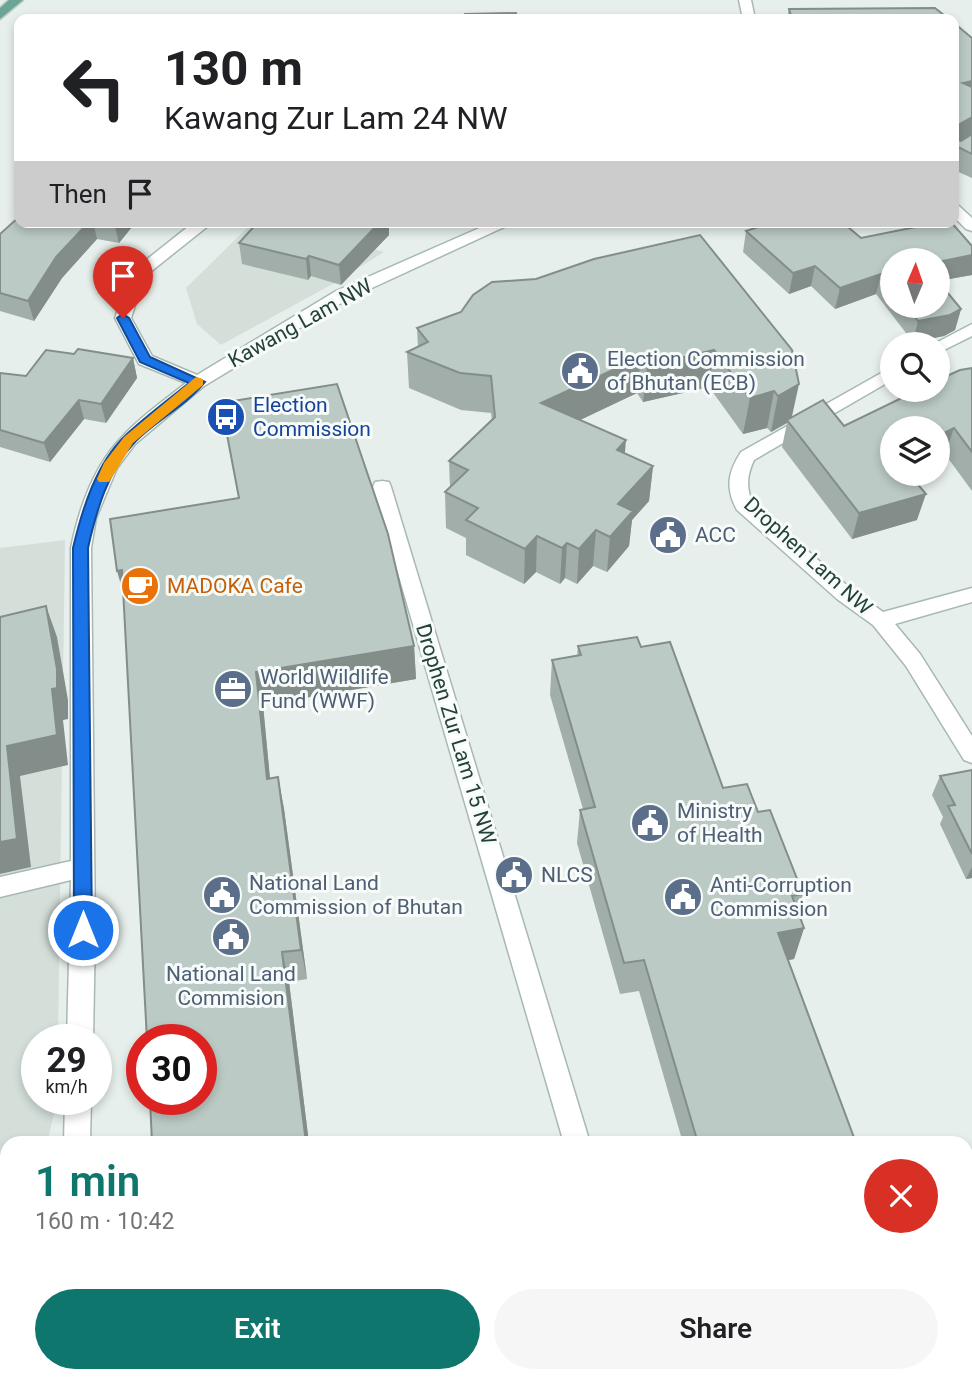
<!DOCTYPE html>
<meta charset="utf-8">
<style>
:root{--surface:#fff;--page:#f6f6f6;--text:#202124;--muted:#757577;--accent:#0f766e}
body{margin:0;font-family:Roboto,sans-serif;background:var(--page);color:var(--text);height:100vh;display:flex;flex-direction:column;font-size:26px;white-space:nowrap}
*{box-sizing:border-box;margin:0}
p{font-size:23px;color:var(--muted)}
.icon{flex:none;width:38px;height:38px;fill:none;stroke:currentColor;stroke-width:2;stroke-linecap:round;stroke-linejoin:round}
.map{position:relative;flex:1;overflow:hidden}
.details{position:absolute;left:0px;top:1136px;width:973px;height:247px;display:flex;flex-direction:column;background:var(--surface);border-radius:21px 21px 0 0;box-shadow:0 4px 10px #0003}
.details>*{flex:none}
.guide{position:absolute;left:14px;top:14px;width:945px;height:214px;border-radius:14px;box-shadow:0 4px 10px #0003;background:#fff;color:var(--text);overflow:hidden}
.needle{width:46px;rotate:2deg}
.tools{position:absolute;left:880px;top:248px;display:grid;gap:14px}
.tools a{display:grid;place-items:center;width:70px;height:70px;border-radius:50%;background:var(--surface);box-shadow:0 4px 10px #0003;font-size:35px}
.speed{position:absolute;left:21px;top:1024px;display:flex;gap:14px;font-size:35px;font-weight:700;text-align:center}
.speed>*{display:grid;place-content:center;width:91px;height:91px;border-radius:50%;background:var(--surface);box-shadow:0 4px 10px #0003;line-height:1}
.speed small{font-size:18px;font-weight:400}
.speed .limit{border:10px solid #d22;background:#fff;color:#111}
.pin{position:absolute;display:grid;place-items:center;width:60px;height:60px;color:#fff;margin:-72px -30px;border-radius:50% 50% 50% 0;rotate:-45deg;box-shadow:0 0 7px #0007}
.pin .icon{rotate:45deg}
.me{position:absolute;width:77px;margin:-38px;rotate:0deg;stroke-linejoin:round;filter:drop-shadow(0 0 5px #0008)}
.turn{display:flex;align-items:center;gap:24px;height:147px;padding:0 35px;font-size:32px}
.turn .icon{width:91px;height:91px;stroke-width:2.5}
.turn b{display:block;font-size:49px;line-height:60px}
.then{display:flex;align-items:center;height:66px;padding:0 35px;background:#0003;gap:14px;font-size:26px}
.round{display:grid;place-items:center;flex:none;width:74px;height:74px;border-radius:37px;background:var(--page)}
.summary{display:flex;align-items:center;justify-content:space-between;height:119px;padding:0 35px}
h1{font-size:42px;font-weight:600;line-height:52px;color:var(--accent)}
.primary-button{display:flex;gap:14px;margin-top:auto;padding:14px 35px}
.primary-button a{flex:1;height:80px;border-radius:42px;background:var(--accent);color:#fff;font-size:28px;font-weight:600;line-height:80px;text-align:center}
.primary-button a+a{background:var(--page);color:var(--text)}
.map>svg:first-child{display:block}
.built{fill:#d4dfda}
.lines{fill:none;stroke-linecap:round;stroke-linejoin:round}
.minor-casing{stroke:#a8b8b2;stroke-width:3}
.major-casing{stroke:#c2cac8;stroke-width:3}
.path{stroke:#86b3a5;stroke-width:5;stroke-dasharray:4.5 6;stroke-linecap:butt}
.minor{fill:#fff;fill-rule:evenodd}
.major{fill:#6aa596;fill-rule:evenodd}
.wall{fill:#a1aea9;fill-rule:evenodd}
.shaded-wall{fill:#838d89}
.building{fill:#bbcac4;stroke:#838d89;stroke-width:2}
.route{fill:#1a73e8;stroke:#114b97;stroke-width:2}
.slow{fill:#f59e0b}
.labels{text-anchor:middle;stroke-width:6;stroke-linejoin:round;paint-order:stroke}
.street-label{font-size:21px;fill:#24423a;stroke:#f7fbf9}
.service-label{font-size:21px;fill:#4e5e75;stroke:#f7fbf9;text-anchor:start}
.transit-label{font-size:21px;fill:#164399;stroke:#f7fbf9;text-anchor:start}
.food-label{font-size:21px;fill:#c56008;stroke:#f7fbf9;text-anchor:start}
</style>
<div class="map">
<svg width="972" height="1381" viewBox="0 0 972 1381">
<rect width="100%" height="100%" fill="#e6efeb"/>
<g class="built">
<path d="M253,222H286L384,252L338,281L221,345L197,324L186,288Z"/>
<path d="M65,540L58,1039L37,1040V1099L57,1101L47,1143H7V1305L0,1333V548Z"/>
</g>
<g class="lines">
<defs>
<g id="minor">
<path d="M739,0H751L755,19H743Z"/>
<path d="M954,204L959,206L972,218V231L966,229L954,217Z"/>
<path d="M194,222H213L144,277L131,318L152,356L197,375L336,291L493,222H515L348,299L204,386L135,444L117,468L96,518L91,548L95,930L93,1040H67L71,880L0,897V877L71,861V548C79,508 94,465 123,436C141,416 165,400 186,383L139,364L115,318L131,272Z"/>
<path d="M972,324V336L938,353V345H932Z"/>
<path d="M892,367V380L754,460C747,475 746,486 752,502L851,589L883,612L972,588V602L895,624L920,654L972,736V763L964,760L906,666L873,625L837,599L737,510C725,488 728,472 741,452Z"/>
<path d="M382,481L389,482L391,487L590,1143H564L373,487L375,482Z"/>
<path d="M65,1099H91L90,1143H64Z"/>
<rect x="966" y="1268" width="6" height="28"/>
<path d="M17,1376H47L46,1381H16Z"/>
</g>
<path id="major" d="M9,0H23L0,19V8Z"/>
</defs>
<use href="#minor" class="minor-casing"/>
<use href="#major" class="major-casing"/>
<g class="path">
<path d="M966,1374H972"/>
<path d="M891,1381L903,1376"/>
</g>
<use href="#minor" class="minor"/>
<use href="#major" class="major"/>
</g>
<g class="wall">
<path d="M789,9L949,19H787Z"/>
<path d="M954,23L972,38V178L954,170Z"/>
<path d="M19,222H136L119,243L97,239L62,278L34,321L0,311V234Z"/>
<path d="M389,228V235L341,285L311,276L308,280L242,264L239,243Z"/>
<path d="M746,231L861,238L972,246V275L938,281L961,309L955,330L944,336L913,342L876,294L835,309L811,286L789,294L743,252ZM892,261L938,306H892Z"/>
<path d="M700,235L792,418L844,426L972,368V491L945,454L892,429L917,520L852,539L782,447L787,423L771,432L767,428L743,434L709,387L643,402L637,393L580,420L625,453L653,466L649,501L632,520L629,546L607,572L593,566L577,584L565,578L560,584L536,572L524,584L466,555V538L446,528L445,492L450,488L449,461L492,420L491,413L461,410L409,388L407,352L418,347L417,328L461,312L536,279Z"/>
<path d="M74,354L133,358L137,378L106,423L84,419L50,462L0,447V373L26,376Z"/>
<path d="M123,593L414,646L416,679L263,705L270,778L278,777L284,809L307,979L289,982L309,1143H152Z"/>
<path d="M578,646L641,647L723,788L758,812L803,894L797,911L804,928L794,959L788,960L856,1143H683L639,991L620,994L577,843L580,810L583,809L550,695L552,660L577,656Z"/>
<path d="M972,770V878L966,879L940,824L943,817L932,795L940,776Z"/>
<rect x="966" y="1201" width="6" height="53"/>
<path d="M222,1376H565L567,1380L222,1381Z"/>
</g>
<g class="shaded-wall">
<path d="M972,81V101L963,83Z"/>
<path d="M972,117V135L955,146L958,125Z"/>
<path d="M89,222H93L97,239L62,278L34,321L28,301L56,257Z"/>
<path d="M115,222H136L119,243L114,223Z"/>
<path d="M380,222H393L389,228V235L341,285L339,265Z"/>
<path d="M972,255V275L938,281V262Z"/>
<path d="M309,256L311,276L308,280L306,259Z"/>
<path d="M815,266L811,286L789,294L793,273Z"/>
<path d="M881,274L876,294L835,309L840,288Z"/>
<path d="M961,309L955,330L944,336L913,342L918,321Z"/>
<path d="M714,350L709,387L643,402L647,366Z"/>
<path d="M641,357L637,393L540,439L541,403Z"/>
<path d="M133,358L137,378L106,423L101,404Z"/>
<path d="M799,384L791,421L787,420V423L771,432L778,396Z"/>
<path d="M774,391L767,428L743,434L750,398Z"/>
<path d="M79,400L84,419L50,462L44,443Z"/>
<path d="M954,428L945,454L938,458V436Z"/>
<path d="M626,440L623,476L617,450Z"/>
<path d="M653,466L649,501L632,520L629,546L607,572L610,537L618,504Z"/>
<path d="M926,494L917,520L852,539L859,513Z"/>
<path d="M596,530L593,566L577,584L579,549Z"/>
<path d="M537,536L536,572L524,584L525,549Z"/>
<path d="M567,543L565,578L560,584L562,548Z"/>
<path d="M122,570L127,606L117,571Z"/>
<path d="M46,606L57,637L68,700V719L63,720L68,765L20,776L31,867L0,874V842L7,746Z"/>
<path d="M414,646L416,679L263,705L273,811L267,779L256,672Z"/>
<path d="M278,777L284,809L307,979L301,950Z"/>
<path d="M972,867V878L966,879Z"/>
<path d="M804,928L794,959L769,964L778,933Z"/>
<path d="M282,952L289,982L309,1143H306Z"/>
<path d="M7,1244V1359L2,1381H0V1272Z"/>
</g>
<g class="building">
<path d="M935,8L949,19H792L789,9Z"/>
<path d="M516,13L517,19H466L465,14Z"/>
<path d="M954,23L972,38V81L963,83L972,87V117L958,125V140L961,141L972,134V154L954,145Z"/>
<path d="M19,217V222H89L56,257L28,301L0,293V234Z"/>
<path d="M258,222H380L339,265L309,256L306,259L239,243Z"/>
<path d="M774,222H842L861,238L941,222H951L972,246V255L938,262V261H892V289L881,274L840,288L815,266L793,273L746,231Z"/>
<path d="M700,235L792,350L799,384L778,396L774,391L750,398L714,350L647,366L641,357L541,403L626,440L617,450L653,466L618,504L633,511L610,537L596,530L579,549L567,543L562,548L537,536L525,549L466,520L478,508L445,492L468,470L449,461L495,417L491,376L460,373L407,352L428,342L417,328L461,312L473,295L492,282L536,279L594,259Z"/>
<path d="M938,281L961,309L950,315L918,321L907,306H938Z"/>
<path d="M78,349L133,358L101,404L79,400L44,443L0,430V373L26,376L46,350L74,354Z"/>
<path d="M972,368V452L954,428L938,436V429H892V474H909L926,494L859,513L787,420L823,400L844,426L918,390H938V380L960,370Z"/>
<path d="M337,384L388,534L414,646L256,672L267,779L278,777L301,950L282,952L306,1143H152L150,1099H201V1040H147L122,570L117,571L110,519L239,498L221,403Z"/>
<path d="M46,606L57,669V688L52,689L57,735L7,746L17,839L0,842V617Z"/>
<path d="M637,637L641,647L670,642L723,788L747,784L758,812L770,810L803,894L792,896L804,928L778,933L856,1143H698L644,960L624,963L580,810L595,807L552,660L581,655L578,646Z"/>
<path d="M972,770V854L948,806L955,805L940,776Z"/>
<path d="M0,1167H7V1244L0,1272Z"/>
<rect x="966" y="1201" width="6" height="39"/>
<path d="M222,1376H332L298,1381H222Z"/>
<path d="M346,1376H565L567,1380L347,1381Z"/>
</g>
<path class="route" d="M123,314L129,318L150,357L205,382C186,406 155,421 134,443C108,470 96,512 88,548L92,930L90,936L83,938L77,936L74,930L73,548C82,510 96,463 126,435C145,417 168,400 189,383L140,362L117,318Z"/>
<path class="slow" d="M196,377L203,379V385L133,443L109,482H99L97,479L104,463L124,437Z"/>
<defs>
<symbol id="civic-disc" viewBox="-11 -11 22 22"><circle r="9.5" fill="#5c6f8a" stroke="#f7fbf9"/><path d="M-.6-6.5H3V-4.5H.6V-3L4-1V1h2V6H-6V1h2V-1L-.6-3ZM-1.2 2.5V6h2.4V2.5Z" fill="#fff"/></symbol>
<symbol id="bus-disc" viewBox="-11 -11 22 22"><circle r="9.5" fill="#1a4fb4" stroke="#f7fbf9"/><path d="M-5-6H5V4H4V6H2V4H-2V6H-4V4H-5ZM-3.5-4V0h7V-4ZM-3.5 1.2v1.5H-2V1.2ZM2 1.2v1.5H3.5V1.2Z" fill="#fff"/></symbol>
<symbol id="cafe-disc" viewBox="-11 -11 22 22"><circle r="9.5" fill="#e8710a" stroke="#f7fbf9"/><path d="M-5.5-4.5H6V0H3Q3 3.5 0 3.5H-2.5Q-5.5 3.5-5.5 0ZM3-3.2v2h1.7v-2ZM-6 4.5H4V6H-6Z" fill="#fff"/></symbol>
<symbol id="office-disc" viewBox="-11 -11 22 22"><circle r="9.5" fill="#5c6f8a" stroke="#f7fbf9"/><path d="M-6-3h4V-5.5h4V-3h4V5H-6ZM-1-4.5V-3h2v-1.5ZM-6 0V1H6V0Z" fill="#fff"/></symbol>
</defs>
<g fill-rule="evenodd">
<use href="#civic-disc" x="558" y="349" width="44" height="44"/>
<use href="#bus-disc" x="204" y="395" width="44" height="44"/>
<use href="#civic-disc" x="646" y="513" width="44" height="44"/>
<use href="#cafe-disc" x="118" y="564" width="44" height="44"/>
<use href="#office-disc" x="211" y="667" width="44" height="44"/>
<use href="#civic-disc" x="628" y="801" width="44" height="44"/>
<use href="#civic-disc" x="492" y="853" width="44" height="44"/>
<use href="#civic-disc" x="200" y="873" width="44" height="44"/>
<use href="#civic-disc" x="661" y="875" width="44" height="44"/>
<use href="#civic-disc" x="209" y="915" width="44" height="44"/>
</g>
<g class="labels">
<g class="street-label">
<text transform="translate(300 323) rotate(-29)" y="7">Kawang Lam NW</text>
<text transform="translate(808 556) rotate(42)" y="7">Drophen Lam NW</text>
<text transform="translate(456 734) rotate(73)" y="7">Drophen Zur Lam 15 NW</text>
</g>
<g class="service-label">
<text x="607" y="366">Election Commission<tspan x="607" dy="24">of Bhutan (ECB)</tspan></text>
<text x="695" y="542">ACC</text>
<text x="260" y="684">World Wildlife<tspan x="260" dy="24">Fund (WWF)</tspan></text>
<text x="677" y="818">Ministry<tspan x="677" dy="24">of Health</tspan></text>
<text x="541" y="882">NLCS</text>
<text x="249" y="890">National Land<tspan x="249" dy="24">Commission of Bhutan</tspan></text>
<text x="710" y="892">Anti-Corruption<tspan x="710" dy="24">Commission</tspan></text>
<text x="231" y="981" text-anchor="middle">National Land<tspan x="231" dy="24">Commision</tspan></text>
</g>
<g class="transit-label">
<text x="253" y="412">Election<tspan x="253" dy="24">Commission</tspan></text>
</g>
<g class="food-label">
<text x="167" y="593">MADOKA Cafe</text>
</g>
</g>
</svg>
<div class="tools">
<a><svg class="needle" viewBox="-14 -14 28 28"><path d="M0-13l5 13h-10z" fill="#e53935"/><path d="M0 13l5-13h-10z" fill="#757577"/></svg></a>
<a><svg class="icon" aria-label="search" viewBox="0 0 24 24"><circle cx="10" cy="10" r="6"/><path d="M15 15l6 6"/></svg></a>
<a><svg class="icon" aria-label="layers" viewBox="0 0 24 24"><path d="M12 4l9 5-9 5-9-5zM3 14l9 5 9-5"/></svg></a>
</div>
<div class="speed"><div>29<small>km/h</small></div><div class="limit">30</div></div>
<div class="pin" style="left:123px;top:318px;background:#d93025"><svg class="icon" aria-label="arrive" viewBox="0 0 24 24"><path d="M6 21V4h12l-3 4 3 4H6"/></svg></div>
<svg class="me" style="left:83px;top:930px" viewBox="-20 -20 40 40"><circle r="17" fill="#1a73e8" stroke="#fff" stroke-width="3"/><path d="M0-11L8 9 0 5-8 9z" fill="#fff"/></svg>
<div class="guide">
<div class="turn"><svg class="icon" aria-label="left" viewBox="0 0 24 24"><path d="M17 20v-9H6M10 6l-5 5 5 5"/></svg><div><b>130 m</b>Kawang Zur Lam 24 NW</div></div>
<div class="then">Then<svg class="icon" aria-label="arrive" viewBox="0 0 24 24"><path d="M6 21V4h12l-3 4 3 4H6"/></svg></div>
</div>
<section class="details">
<div class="summary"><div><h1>1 min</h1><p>160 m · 10:42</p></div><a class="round" style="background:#d93025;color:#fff"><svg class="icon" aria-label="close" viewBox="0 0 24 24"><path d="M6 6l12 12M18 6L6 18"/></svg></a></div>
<div class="primary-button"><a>Exit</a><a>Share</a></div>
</section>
</div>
